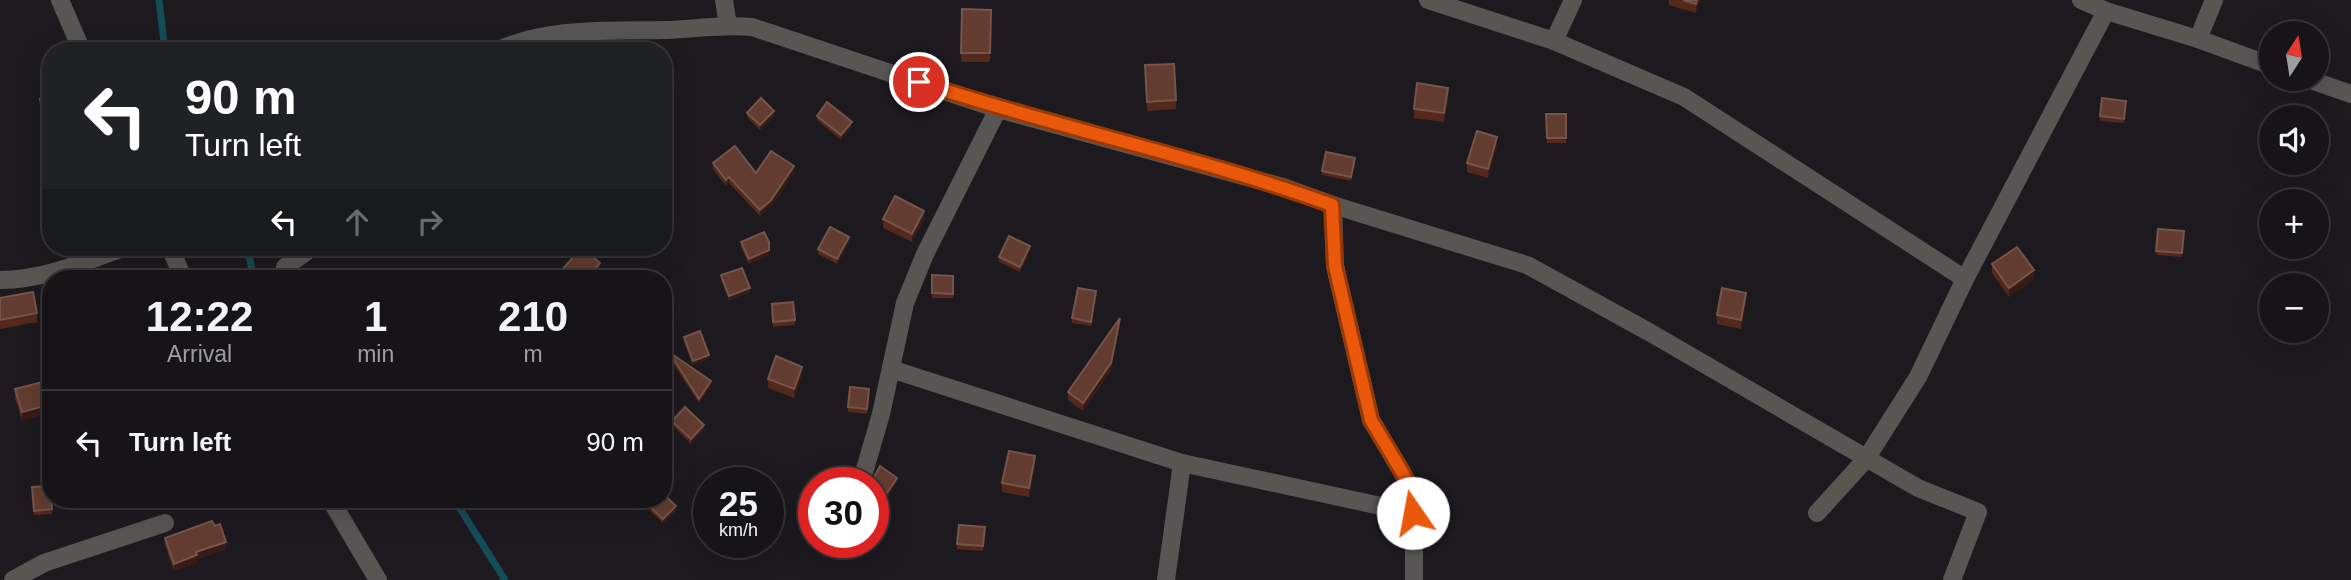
<!DOCTYPE html>
<meta charset="utf-8">
<style>
:root{--surface:#161417;--page:#232124;--text:#f1f3f6;--muted:#9e9ea1;--line:#353336}
body{margin:0;font-family:Arial,sans-serif;background:var(--page);color:var(--text);height:100vh;display:flex;flex-direction:column;font-size:26px;white-space:nowrap}
*{box-sizing:border-box;margin:0}
p{font-size:23px;color:var(--muted)}
.icon{flex:none;width:38px;height:38px;fill:none;stroke:currentColor;stroke-width:2;stroke-linecap:round;stroke-linejoin:round}
.map{position:relative;flex:1;overflow:hidden}
.panel{position:absolute;left:42px;top:270px;width:630px;height:238px;display:flex;flex-direction:column;background:var(--surface);border-radius:28px;box-shadow:0 7px 28px #0002,0 0 0 2px var(--line)}
.panel>*{flex:none}
.banner{position:absolute;left:42px;top:42px;width:630px;height:214px;border-radius:28px;box-shadow:0 7px 28px #0002,0 0 0 2px var(--line);background:#202124;color:#fff;overflow:hidden}
.needle{width:46px;rotate:12deg}
.controls{position:absolute;left:2259px;top:21px;display:grid;gap:14px}
.controls a{display:grid;place-items:center;width:70px;height:70px;border-radius:50%;background:var(--surface);box-shadow:0 7px 28px #0002,0 0 0 2px var(--line);font-size:35px}
.speed{position:absolute;left:693px;top:467px;display:flex;gap:14px;font-size:35px;font-weight:700;text-align:center}
.speed>*{display:grid;place-content:center;width:91px;height:91px;border-radius:50%;background:var(--surface);box-shadow:0 7px 28px #0002,0 0 0 2px var(--line);line-height:1}
.speed small{font-size:18px;font-weight:400}
.speed .limit{border:10px solid #d22;background:#fff;color:#111}
.pin{position:absolute;display:grid;place-items:center;width:60px;height:60px;color:#fff;margin:-30px;border:4px solid #fff;border-radius:50%;box-shadow:0 2px 7px #0007}
.me{position:absolute;width:77px;margin:-38px;rotate:348deg;stroke-linejoin:round;filter:drop-shadow(0 0 5px #0008)}
.turn{display:flex;align-items:center;gap:24px;height:147px;padding:0 28px;font-size:32px}
.turn .icon{width:91px;height:91px;stroke-width:2.5}
.turn b{display:block;font-size:49px;line-height:60px}
.lanes{display:flex;align-items:center;height:66px;padding:0 28px;background:#0003;justify-content:center;gap:35px;direction:ltr}
.lanes .off{opacity:.35}
.eta{display:flex;justify-content:space-evenly;align-items:center;height:119px;text-align:center}
.eta b{font-size:42px;font-weight:700;line-height:49px}
ul{padding:0;list-style:none}
li{display:flex;align-items:center;gap:21px;height:105px;padding:0 28px;border-top:2px solid var(--line)}
li div{flex:1}
li b{display:block;font-size:26px}
li em{font-style:normal}
.map>svg:first-child{display:block}
.lines{fill:none;stroke-linecap:round;stroke-linejoin:round}
.stream{stroke:#134d58;stroke-width:7}
.minor{stroke:#585653;stroke-width:18}
.wall{fill:#54291b}
.shaded-wall{fill:#381b14}
.building{fill:#623c30;stroke:#75544a;stroke-width:2}
.route-casing{stroke:#983908;stroke-width:18}
.route{stroke:#ea580c;stroke-width:12}
</style>
<div class="map">
<svg width="2351" height="580" viewBox="0 0 2351 580">
<rect width="100%" height="100%" fill="#1d1a1f"/>
<g class="lines">
<g class="stream">
<path d="M159,0L165,51"/>
<path d="M248,247L253,278"/>
<path d="M454,499L505,580"/>
</g>
<g class="minor">
<path d="M60,0L82,51"/>
<path d="M724,0L728,25"/>
<path d="M1428,0L1554,41L1684,97L1965,279"/>
<path d="M2081,0L2106,11L2198,39L2272,66"/>
<path d="M2198,39L2214,0"/>
<path d="M1554,41L1573,0"/>
<path d="M497,51C546,27 613,31 666,30C695,29 723,24 752,27L998,109L1283,187L1333,205L1527,265L1649,332L1918,488L1978,512L1952,580"/>
<path d="M2308,79L2351,94"/>
<path d="M1333,205L1335,266L1371,420L1402,472L1414,496V580"/>
<path d="M170,247L183,278"/>
<path d="M285,267L313,247"/>
<path d="M0,280C43,280 85,262 125,247"/>
<path d="M891,369L1182,463L1413,513"/>
<path d="M861,483L881,414L905,303L925,254L998,109"/>
<path d="M330,499L378,580"/>
<path d="M1817,513L1866,459L1918,377L1965,279L2106,11"/>
<path d="M13,580L44,563L165,523"/>
<path d="M1166,580L1182,463"/>
</g>
</g>
<g class="wall">
<path d="M1669,0H1700L1696,13L1669,5Z"/>
<path d="M962,9L991,10L990,62H961Z"/>
<path d="M1145,65L1176,100V109L1147,111Z"/>
<path d="M1448,97L1444,122L1414,118V109Z"/>
<path d="M2126,101L2124,123L2100,121V116Z"/>
<path d="M747,113L774,116L760,130L747,117Z"/>
<path d="M1546,114H1566V143H1547Z"/>
<path d="M817,116L852,126L841,140L817,120Z"/>
<path d="M1497,146L1488,178L1467,172V163Z"/>
<path d="M713,163L756,173H794L771,206L760,216L729,183L726,186L713,169Z"/>
<path d="M1355,163L1351,181L1322,175V171Z"/>
<path d="M883,219H924L912,242L883,228Z"/>
<path d="M2158,229L2184,231L2182,257L2156,255Z"/>
<path d="M741,242L769,255L749,264L741,247Z"/>
<path d="M849,242L837,264L818,254V249Z"/>
<path d="M1030,250L1020,272L999,262V257Z"/>
<path d="M1992,264L2034,279L2009,297L1992,273Z"/>
<path d="M561,271L600,272L595,278H561Z"/>
<path d="M721,275L750,292L729,300L721,280Z"/>
<path d="M932,275L953,276V298H932Z"/>
<path d="M1096,296L1091,326L1072,323V318Z"/>
<path d="M0,298L37,313V322L0,329Z"/>
<path d="M793,302L795,325L773,327L772,304Z"/>
<path d="M1746,302L1741,329L1717,324V315Z"/>
<path d="M1120,325L1111,370L1083,411L1068,400V392Z"/>
<path d="M684,337L709,359L693,365L684,342Z"/>
<path d="M669,352L711,386L699,403L669,357Z"/>
<path d="M802,376L794,398L768,388V379Z"/>
<path d="M47,381L22,421L15,398V389Z"/>
<path d="M869,394L867,414L848,412V407Z"/>
<path d="M672,421L704,430L691,444L672,425Z"/>
<path d="M1035,465L1029,497L1002,492V483Z"/>
<path d="M897,482L887,498L873,489V483Z"/>
<path d="M32,492L51,499L52,514L34,515Z"/>
<path d="M97,499H122V500L98,504Z"/>
<path d="M157,499H184V505L158,509Z"/>
<path d="M646,503L676,511L663,523L646,507Z"/>
<path d="M959,525L985,527L983,551L957,549Z"/>
<path d="M165,538L226,549L197,559V563L174,571L165,545Z"/>
</g>
<g class="shaded-wall">
<path d="M1697,0H1700L1696,13V4Z"/>
<path d="M1448,88V97L1444,122V113Z"/>
<path d="M774,111V116L760,130V125Z"/>
<path d="M51,121V126L45,127V123Z"/>
<path d="M852,122V126L841,140V135Z"/>
<path d="M1497,137V146L1488,178V169Z"/>
<path d="M794,166V173L771,206L760,216V210Z"/>
<path d="M729,177V183L726,186V180Z"/>
<path d="M924,211V219L912,242V234Z"/>
<path d="M849,237V242L837,264V259Z"/>
<path d="M1030,246V250L1020,272V267Z"/>
<path d="M769,250V255L749,264V259Z"/>
<path d="M600,263V272L595,278H587Z"/>
<path d="M2034,270V279L2009,297V288Z"/>
<path d="M750,288V292L729,300V296Z"/>
<path d="M1746,293V302L1741,329V320Z"/>
<path d="M1120,318V325L1111,370L1083,411V403Z"/>
<path d="M709,355V359L693,365V361Z"/>
<path d="M802,367V376L794,398V389Z"/>
<path d="M711,381V386L699,403V399Z"/>
<path d="M51,404V413L22,421V412Z"/>
<path d="M704,425V430L691,444V439Z"/>
<path d="M1035,456V465L1029,497V488Z"/>
<path d="M897,478V482L887,498V493Z"/>
<path d="M676,506V511L663,523V519Z"/>
<path d="M226,542V549L197,559V563L174,571V564L196,552Z"/>
</g>
<g class="building">
<path d="M1683,0H1697L1696,4Z"/>
<path d="M962,9L991,10L990,53H961Z"/>
<path d="M1174,64L1176,100L1147,102L1145,65Z"/>
<path d="M1417,83L1448,88L1444,113L1414,109Z"/>
<path d="M51,97V121L45,123L40,99Z"/>
<path d="M761,98L774,111L760,125L747,113Z"/>
<path d="M2102,98L2126,101L2124,119L2100,116Z"/>
<path d="M827,102L852,122L841,135L817,116Z"/>
<path d="M1546,114H1566V138H1547Z"/>
<path d="M1477,131L1497,137L1488,169L1467,163Z"/>
<path d="M735,146L756,173L771,151L794,166L771,200L760,210L729,177L726,180L713,163Z"/>
<path d="M1326,152L1355,158L1351,177L1322,171Z"/>
<path d="M895,196L924,211L912,234L883,219Z"/>
<path d="M830,227L849,237L837,259L818,249Z"/>
<path d="M2158,229L2184,231L2182,253L2156,251Z"/>
<path d="M764,232L769,242V250L749,259L741,242Z"/>
<path d="M1009,236L1030,246L1020,267L999,257Z"/>
<path d="M582,247L600,263L587,278H569L561,271Z"/>
<path d="M2017,247L2034,270L2009,288L1992,264Z"/>
<path d="M742,268L750,288L729,296L721,275Z"/>
<path d="M932,275L953,276V294L932,293Z"/>
<path d="M1078,288L1096,291L1091,322L1072,318Z"/>
<path d="M1722,288L1746,293L1741,320L1717,315Z"/>
<path d="M33,292L37,313L0,320V298Z"/>
<path d="M793,302L795,320L773,322L772,304Z"/>
<path d="M1120,318L1111,363L1083,403L1068,392Z"/>
<path d="M700,331L709,355L693,361L684,337Z"/>
<path d="M669,352L711,381L699,399Z"/>
<path d="M776,356L802,367L794,389L768,379Z"/>
<path d="M47,381L51,395V404L22,412L15,389Z"/>
<path d="M850,387L869,389L867,409L848,407Z"/>
<path d="M685,407L704,425L691,439L672,421Z"/>
<path d="M1009,451L1035,456L1029,488L1002,483Z"/>
<path d="M880,466L897,478L887,493L873,484V483H871Z"/>
<path d="M50,486L52,509L34,511L32,487Z"/>
<path d="M663,494L676,506L663,519L646,503L649,499H663Z"/>
<path d="M158,499H184V501L158,504Z"/>
<path d="M212,521L215,526L220,524L226,542L196,552L197,555L174,564L165,538Z"/>
<path d="M959,525L985,527L983,546L957,544Z"/>
</g>
<g class="lines">
<defs>
<path id="route" d="M919,82C1056,128 1197,156 1332,205L1335,266L1371,420L1402,472L1414,496L1413,513"/>
</defs>
<use href="#route" class="route-casing"/>
<use href="#route" class="route"/>
</g>
</svg>
<div class="controls">
<a><svg class="needle" viewBox="-14 -14 28 28"><path d="M0-13l5 13h-10z" fill="#e53935"/><path d="M0 13l5-13h-10z" fill="#9e9ea1"/></svg></a>
<a><svg class="icon" aria-label="sound" viewBox="0 0 24 24"><path d="M4 9h4l5-4v14l-5-4H4zM17 9q2 3 0 6"/></svg></a>
<a>+</a>
<a>−</a>
</div>
<div class="speed"><div>25<small>km/h</small></div><div class="limit">30</div></div>
<div class="pin" style="left:919px;top:82px;background:#d93025"><svg class="icon" aria-label="arrive" viewBox="0 0 24 24"><path d="M6 21V4h12l-3 4 3 4H6"/></svg></div>
<svg class="me" style="left:1413px;top:513px" viewBox="-20 -20 40 40"><circle r="19" fill="#fff"/><path d="M0-13L10 11 0 6-10 11z" fill="#ea580c"/></svg>
<div class="banner">
<div class="turn"><svg class="icon" aria-label="left" viewBox="0 0 24 24"><path d="M17 20v-9H6M10 6l-5 5 5 5"/></svg><div><b>90 m</b>Turn left</div></div>
<div class="lanes"><svg class="icon" aria-label="left" viewBox="0 0 24 24"><path d="M17 20v-9H6M10 6l-5 5 5 5"/></svg><svg class="icon off" aria-label="ahead" viewBox="0 0 24 24"><path d="M12 20V5M6 11l6-6 6 6"/></svg><svg class="icon off" aria-label="right" viewBox="0 0 24 24"><path d="M7 20v-9h11M14 6l5 5-5 5"/></svg></div>
</div>
<section class="panel">
<div class="eta">
<div><b>12:22</b><p>Arrival</p></div>
<div><b>1</b><p>min</p></div>
<div><b>210</b><p>m</p></div>
</div>
<ul>
<li><svg class="icon" aria-label="left" viewBox="0 0 24 24"><path d="M17 20v-9H6M10 6l-5 5 5 5"/></svg><div><b>Turn left</b></div><em>90 m</em></li>
</ul>
</section>
</div>
